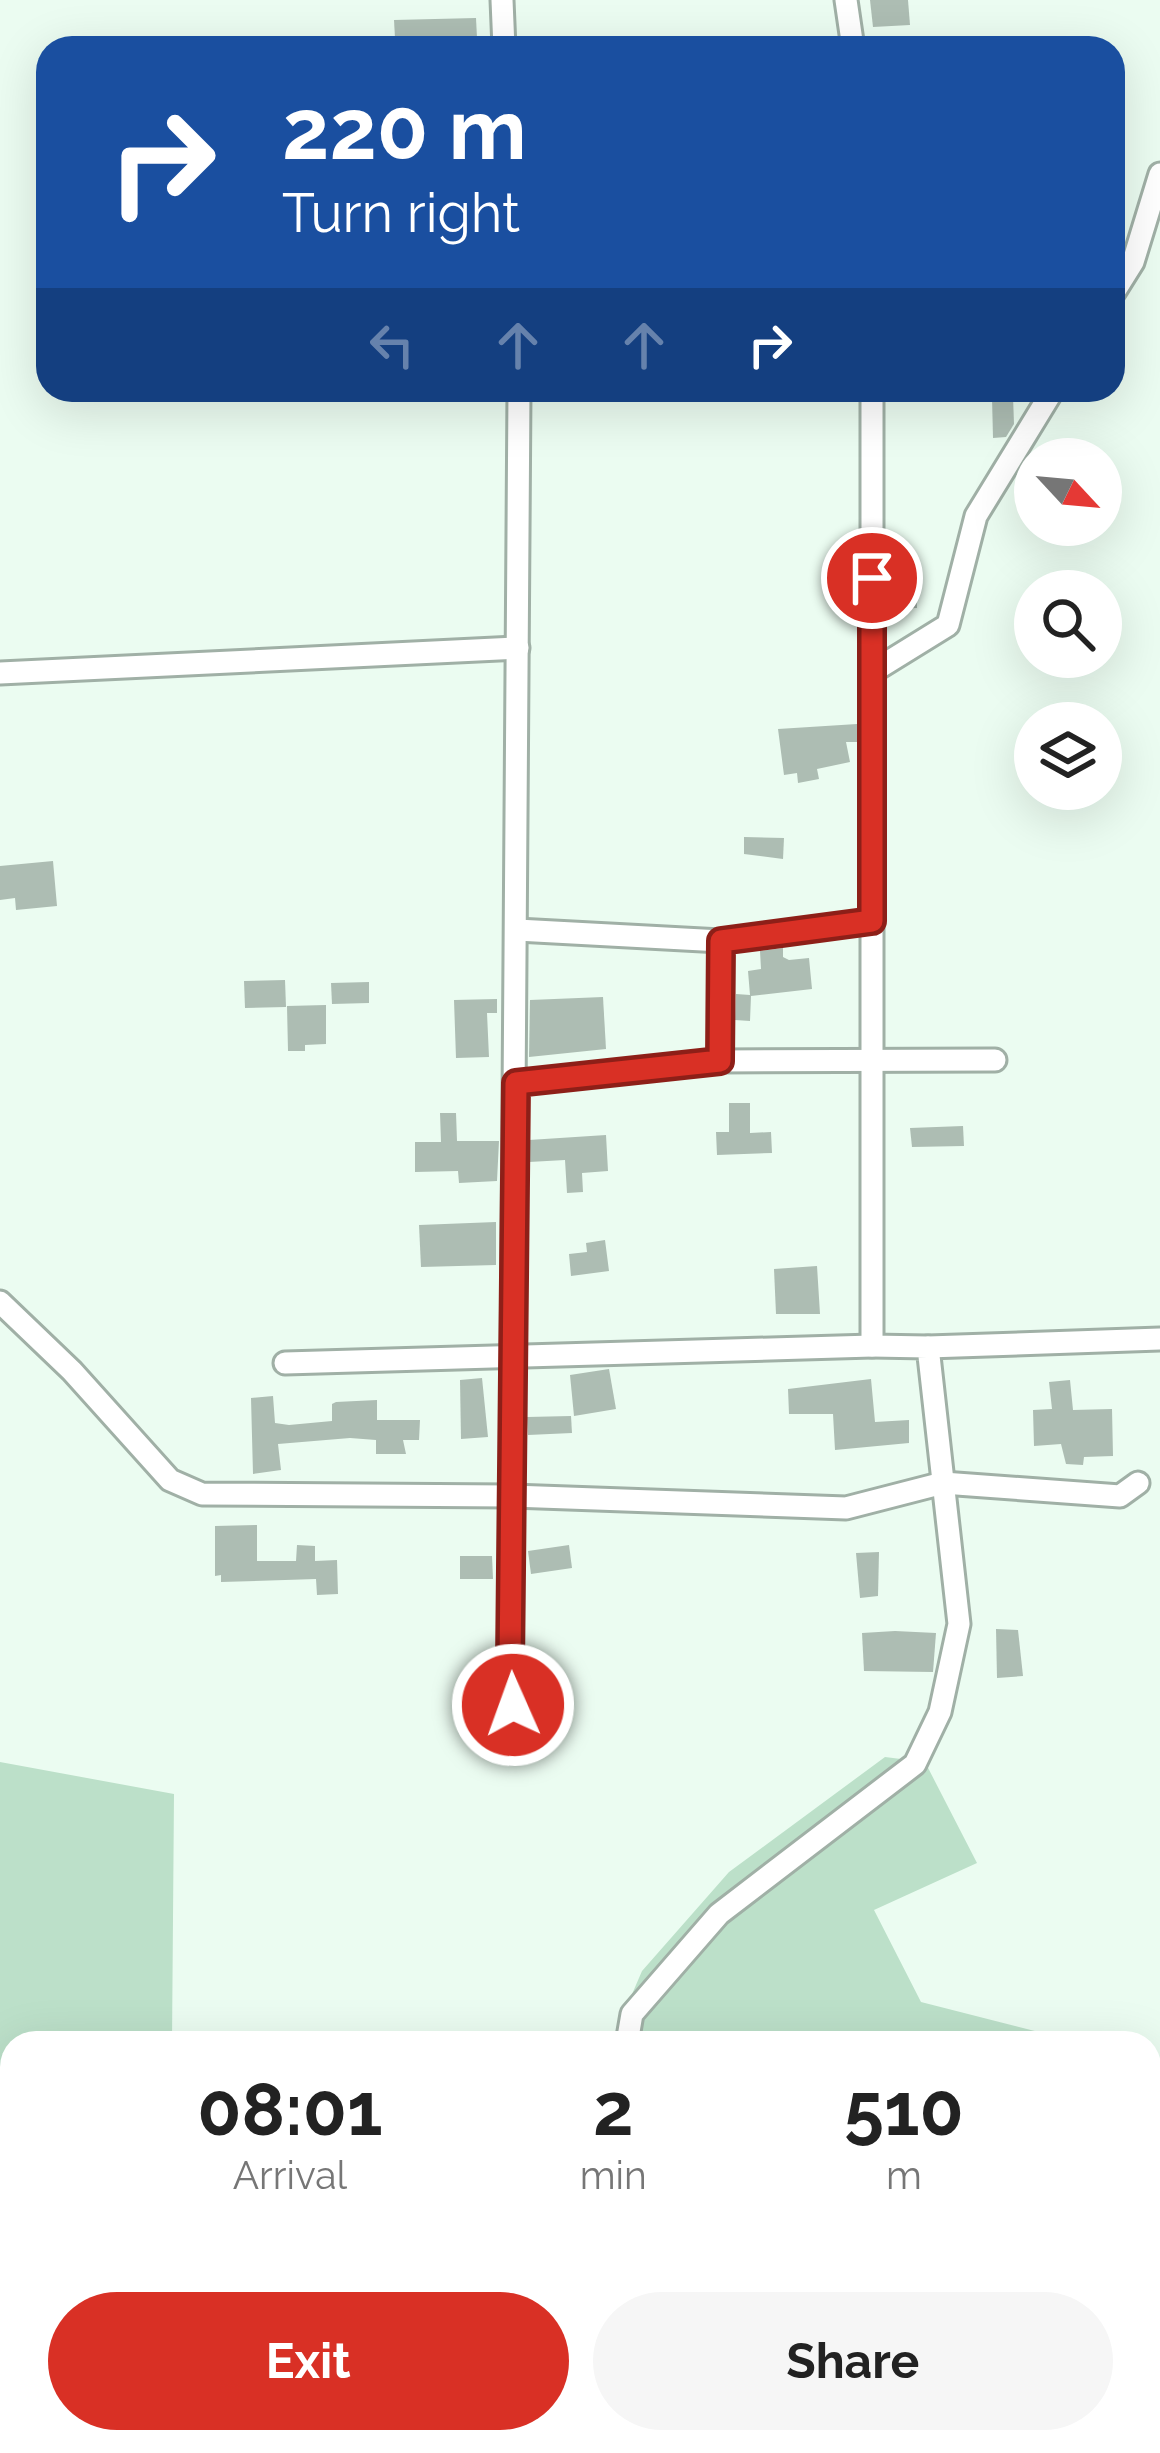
<!DOCTYPE html>
<style>
:root{--surface:#fff;--page:#f6f6f6;--text:#222;--muted:#767676;--accent:#d93025}
body{margin:0;font-family:Raleway,sans-serif;background:var(--page);color:var(--text);height:100vh;display:flex;flex-direction:column;font-size:45px;white-space:nowrap}
*{box-sizing:border-box;margin:0}
p{font-size:39px;color:var(--muted)}
.icon{flex:none;width:66px;height:66px;fill:none;stroke:currentColor;stroke-width:2;stroke-linecap:round;stroke-linejoin:round}
.map{position:relative;flex:1;overflow:hidden}
.panel{position:absolute;left:0px;top:2031px;width:1161px;height:423px;display:flex;flex-direction:column;background:var(--surface);border-radius:36px 36px 0 0;box-shadow:0 12px 48px #0002}
.panel>*{flex:none}
.top-card{position:absolute;left:36px;top:36px;width:1089px;height:366px;border-radius:36px;box-shadow:0 12px 48px #0002;background:#1a4fa0;color:#fff;overflow:hidden}
.needle{width:78px;rotate:116deg}
.buttons{position:absolute;left:1014px;top:438px;display:grid;gap:24px}
.buttons a{display:grid;place-items:center;width:108px;height:108px;border-radius:50%;background:var(--surface);box-shadow:0 12px 48px #0002;font-size:60px}
.pin{position:absolute;display:grid;place-items:center;width:102px;height:102px;color:#fff;margin:-51px;border:6px solid #fff;border-radius:50%;box-shadow:0 3px 12px #0007}
.me{position:absolute;width:132px;margin:-66px;rotate:358deg;stroke-linejoin:round;filter:drop-shadow(0 0 9px #0008)}
.turn{display:flex;align-items:center;gap:42px;height:252px;padding:0 48px;font-size:54px}
.turn .icon{width:156px;height:156px;stroke-width:2.5}
.turn b{display:block;font-size:84px;line-height:102px}
.lanes{display:flex;align-items:center;height:114px;padding:0 48px;background:#0003;justify-content:center;gap:60px;direction:ltr}
.lanes .off{opacity:.35}
.eta{display:flex;justify-content:space-evenly;align-items:center;height:204px;text-align:center}
.eta b{font-size:72px;font-weight:700;line-height:84px}
.action{display:flex;gap:24px;margin-top:auto;padding:24px 48px}
.action a{flex:1;height:138px;border-radius:72px;background:var(--accent);color:#fff;font-size:48px;font-weight:700;line-height:138px;text-align:center}
.action a+a{background:var(--page);color:var(--text)}
.map>svg:first-child{display:block}
.green{fill:#bce0c9}
.building{fill:#adbdb3}
.lines{fill:none;stroke-linecap:round;stroke-linejoin:round}
.street-casing{stroke:#a0b0a6;stroke-width:27}
.path{stroke:#828d86;stroke-width:3;stroke-dasharray:6 9;stroke-linecap:butt}
.street{stroke:#fff;stroke-width:21}
.route-casing{stroke:#8d1f18;stroke-width:30}
.route{stroke:#d93025;stroke-width:21}
</style>
<div class="map">
<svg width="1160" height="2453" viewBox="0 0 1160 2453">
<rect width="100%" height="100%" fill="#ebfcf1"/>
<g class="green">
<path d="M885,1757L925,1762L977,1863L874,1910L921,2002L1082,2043H611L642,1971L729,1872Z"/>
<path d="M0,1762L174,1794L172,2043H12V2442H1149V2060L1160,2063V2453H0Z"/>
</g>
<g class="building">
<path d="M870,0H908L910,25L873,27Z"/>
<path d="M476,18L477,38H395L394,20Z"/>
<path d="M1013,396L1014,424L1006,437L993,438L992,397Z"/>
<path d="M916,579L917,608L887,609V581Z"/>
<path d="M857,724V742H846L850,762L817,769L819,779L798,783L797,773L784,775L778,729Z"/>
<path d="M744,837L784,838L783,859L744,854Z"/>
<path d="M53,861L57,906L16,910L15,898L0,900V866Z"/>
<path d="M783,948V957L789,960L809,958L812,989L751,996L750,1021L735,1020L736,994L750,995L748,971L761,969L760,951Z"/>
<path d="M285,980L286,1007L245,1008L244,981Z"/>
<path d="M369,982V1003L332,1004L331,983Z"/>
<path d="M603,997L606,1049L529,1057L530,1000Z"/>
<path d="M497,999V1013H487L489,1057L456,1058L454,1000Z"/>
<path d="M326,1005V1044L305,1045V1051H288L287,1006Z"/>
<path d="M729,1103H750V1133L771,1132L772,1153L717,1155L716,1132H729Z"/>
<path d="M440,1113H456L457,1141H499L497,1181L459,1183L458,1171L415,1172V1142H441Z"/>
<path d="M963,1126L964,1146L912,1147L910,1128Z"/>
<path d="M606,1135L608,1171L582,1173L583,1192L567,1193L565,1160L529,1162V1140Z"/>
<path d="M496,1222V1265L421,1267L419,1225Z"/>
<path d="M605,1240L609,1271L571,1276L569,1254L587,1252L586,1243Z"/>
<path d="M817,1266L820,1314H776L774,1269Z"/>
<path d="M609,1369L616,1409L574,1416L570,1375Z"/>
<path d="M482,1378L488,1437L461,1439L460,1380Z"/>
<path d="M871,1379L875,1422L909,1420V1443L835,1450L833,1414H789L788,1389Z"/>
<path d="M1070,1380L1073,1410L1112,1409L1113,1456L1084,1457L1083,1465L1066,1464L1061,1444L1034,1446L1033,1410L1052,1409L1049,1382Z"/>
<path d="M273,1396L275,1423L289,1425L332,1421V1404L336,1402L377,1400V1420H420L419,1440H403L406,1454H376V1440L350,1438L278,1444L281,1470L253,1474L251,1398Z"/>
<path d="M571,1416L572,1433L528,1435L527,1417Z"/>
<path d="M257,1525V1561H296L297,1545L315,1546V1561L337,1560L338,1594L317,1595L316,1579L221,1582V1575L215,1576V1526Z"/>
<path d="M569,1545L572,1568L531,1574L528,1551Z"/>
<path d="M879,1552L878,1596L860,1598L856,1553Z"/>
<path d="M460,1556H492L493,1579H460Z"/>
<path d="M996,1629L1018,1630L1023,1676L997,1678Z"/>
<path d="M895,1631L936,1633L933,1672L864,1671L862,1633Z"/>
</g>
<g class="lines">
<defs>
<g id="street">
<path d="M502,0L504,48"/>
<path d="M846,0L853,48"/>
<path d="M1113,294L1133,262L1160,174"/>
<path d="M872,672L948,625L976,516L1053,390"/>
<path d="M0,673L518,648"/>
<path d="M872,921L721,941L720,1061L995,1060"/>
<path d="M517,930L721,941"/>
<path d="M516,1083L720,1061"/>
<path d="M0,1302L72,1371L170,1480L202,1494L512,1496L846,1508L943,1483L1120,1496L1138,1483"/>
<path d="M928,1347L1160,1339"/>
<path d="M285,1363L872,1346"/>
<path d="M515,1744L510,1666L519,390"/>
<path d="M627,2043L632,2014L719,1914L915,1764L940,1712L959,1624L928,1347L872,1346V390"/>
<path d="M404,2453L417,2442"/>
</g>
</defs>
<use href="#street" class="street-casing"/>
<path class="path" d="M506,2442L510,2453"/>
<use href="#street" class="street"/>
</g>
<g class="lines">
<defs>
<path id="route" d="M513,1705L510,1666L516,1083L720,1061L721,941L872,921V578"/>
</defs>
<use href="#route" class="route-casing"/>
<use href="#route" class="route"/>
</g>
</svg>
<div class="buttons">
<a><svg class="needle" viewBox="-14 -14 28 28"><path d="M0-13l5 13h-10z" fill="#e53935"/><path d="M0 13l5-13h-10z" fill="#767676"/></svg></a>
<a><svg class="icon" aria-label="search" viewBox="0 0 24 24"><circle cx="10" cy="10" r="6"/><path d="M15 15l6 6"/></svg></a>
<a><svg class="icon" aria-label="layers" viewBox="0 0 24 24"><path d="M12 4l9 5-9 5-9-5zM3 14l9 5 9-5"/></svg></a>
</div>
<div class="pin" style="left:872px;top:578px;background:#d93025"><svg class="icon" aria-label="arrive" viewBox="0 0 24 24"><path d="M6 21V4h12l-3 4 3 4H6"/></svg></div>
<svg class="me" style="left:513px;top:1705px" viewBox="-20 -20 40 40"><circle r="17" fill="#d93025" stroke="#fff" stroke-width="3"/><path d="M0-11L8 9 0 5-8 9z" fill="#fff"/></svg>
<div class="top-card">
<div class="turn"><svg class="icon" aria-label="right" viewBox="0 0 24 24"><path d="M7 20v-9h11M14 6l5 5-5 5"/></svg><div><b>220 m</b>Turn right</div></div>
<div class="lanes"><svg class="icon off" aria-label="left" viewBox="0 0 24 24"><path d="M17 20v-9H6M10 6l-5 5 5 5"/></svg><svg class="icon off" aria-label="ahead" viewBox="0 0 24 24"><path d="M12 20V5M6 11l6-6 6 6"/></svg><svg class="icon off" aria-label="ahead" viewBox="0 0 24 24"><path d="M12 20V5M6 11l6-6 6 6"/></svg><svg class="icon" aria-label="right" viewBox="0 0 24 24"><path d="M7 20v-9h11M14 6l5 5-5 5"/></svg></div>
</div>
<section class="panel">
<div class="eta">
<div><b>08:01</b><p>Arrival</p></div>
<div><b>2</b><p>min</p></div>
<div><b>510</b><p>m</p></div>
</div>
<div class="action"><a>Exit</a><a>Share</a></div>
</section>
</div>
